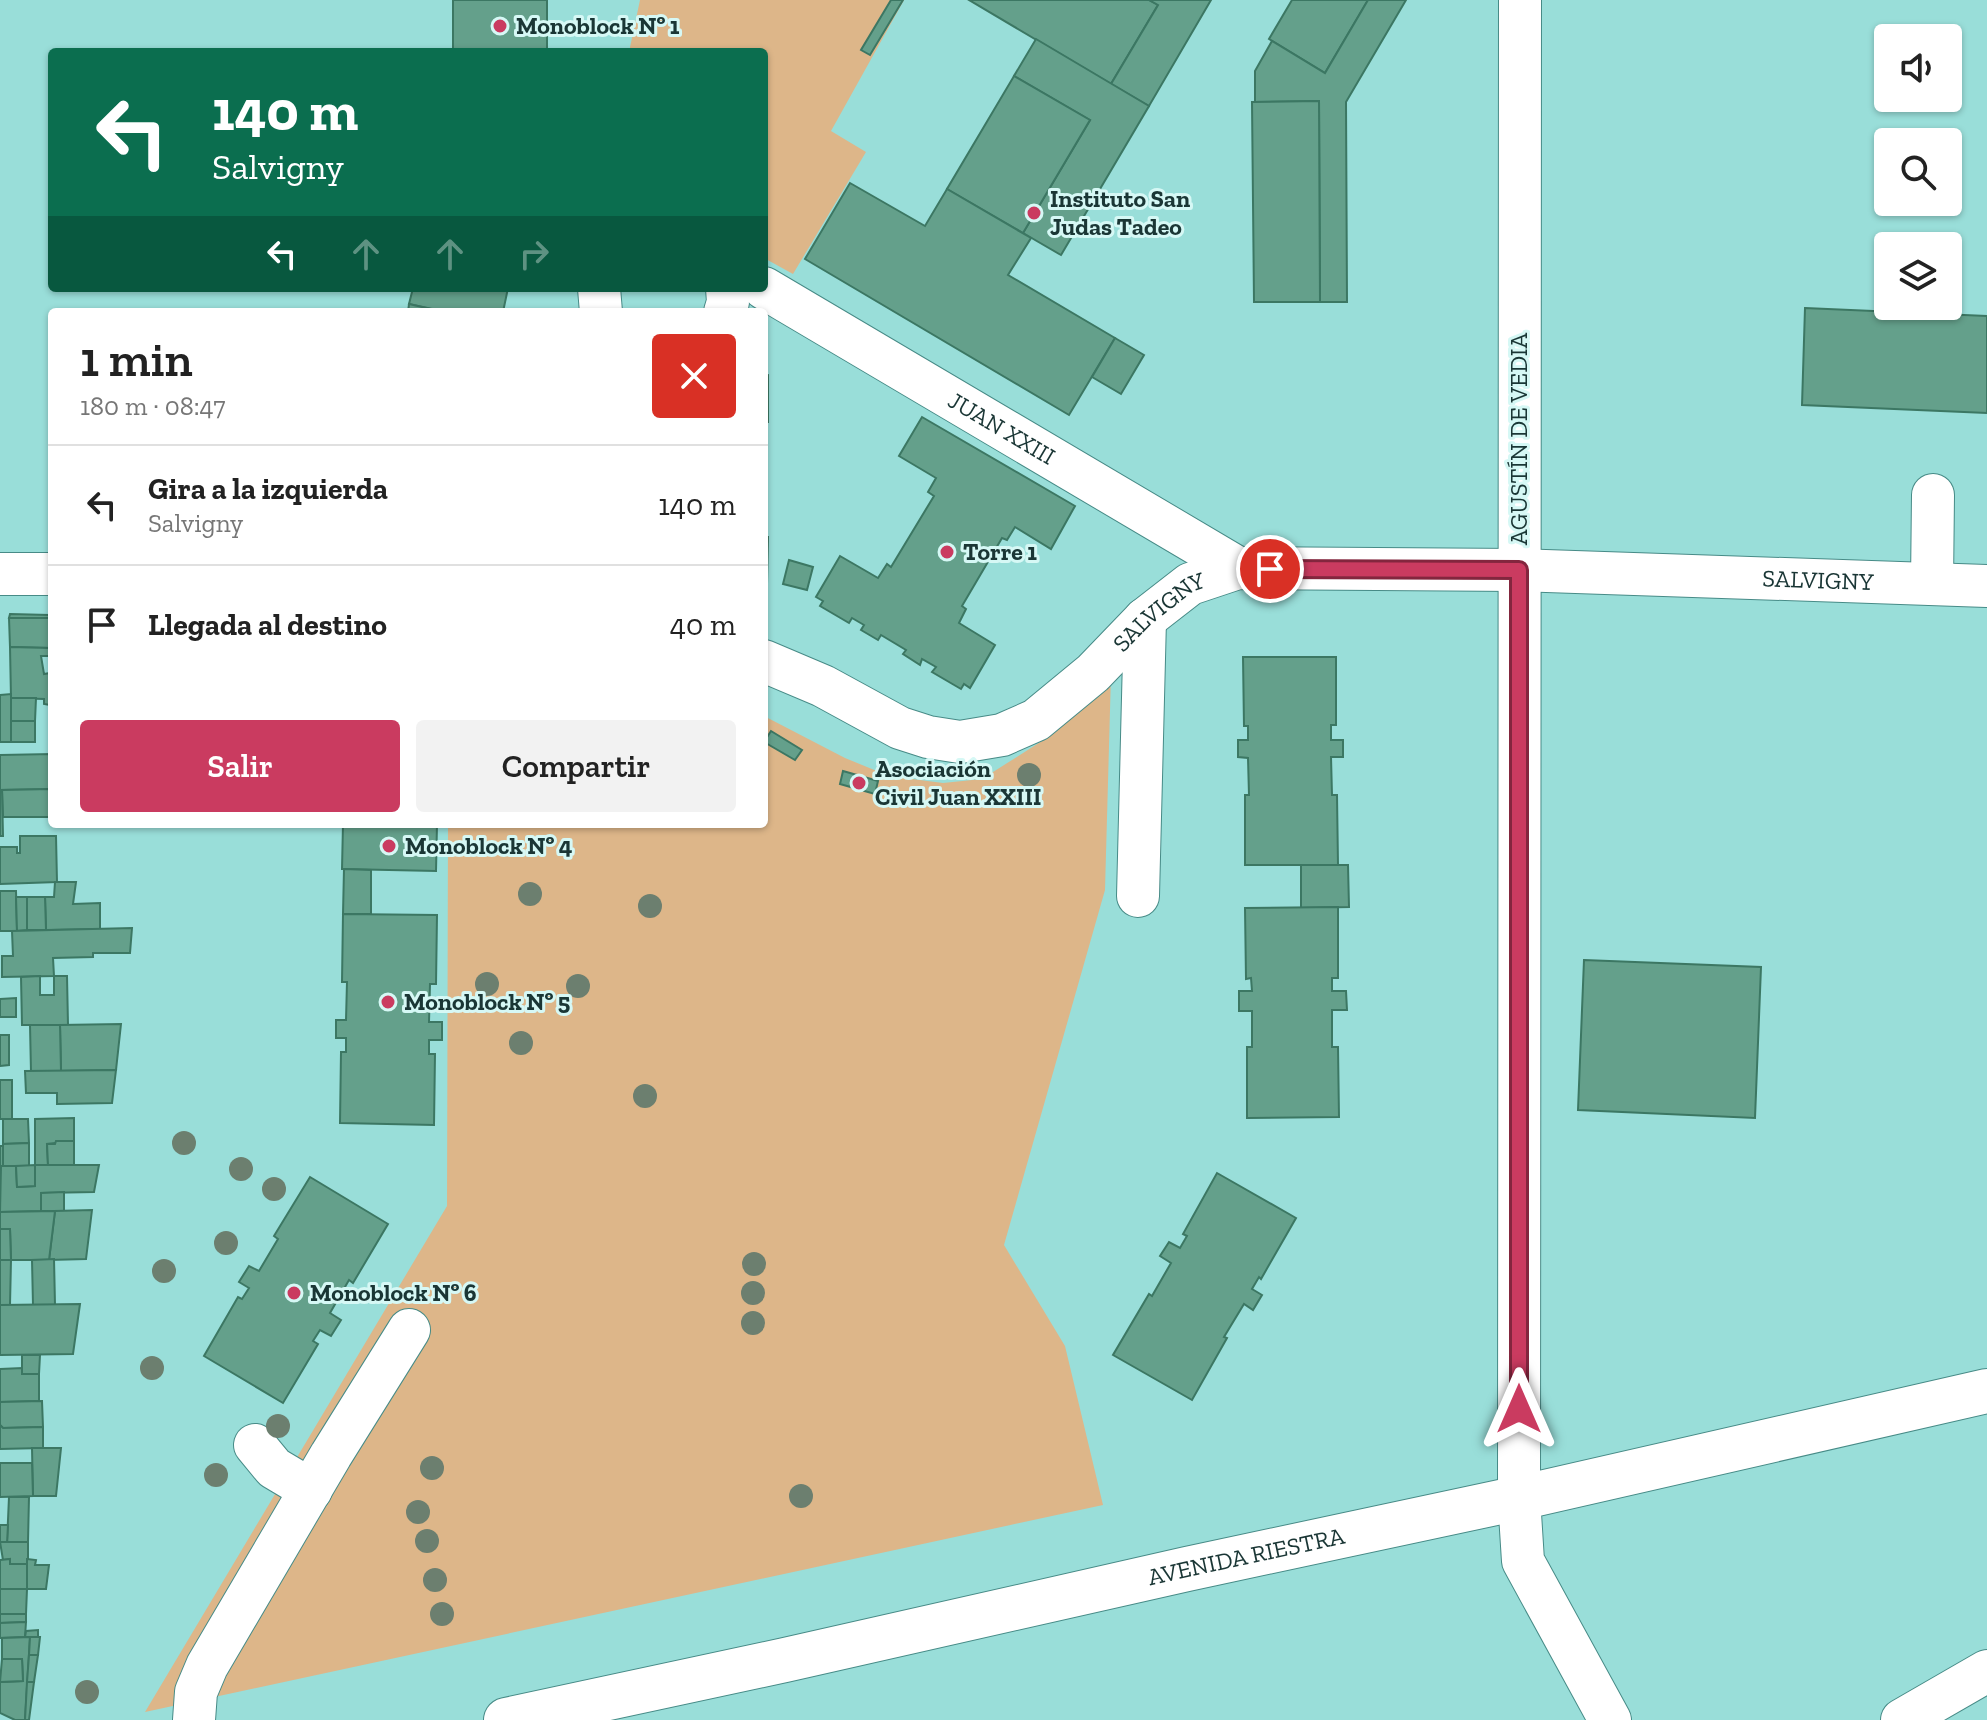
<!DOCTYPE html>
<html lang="es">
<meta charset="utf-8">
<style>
:root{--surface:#fff;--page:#f2f2f2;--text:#222;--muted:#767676;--line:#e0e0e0;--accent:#ca3b60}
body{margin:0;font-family:"Zilla Slab",serif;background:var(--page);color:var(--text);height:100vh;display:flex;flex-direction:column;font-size:30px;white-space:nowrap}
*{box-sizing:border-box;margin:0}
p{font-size:26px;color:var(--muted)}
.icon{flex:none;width:44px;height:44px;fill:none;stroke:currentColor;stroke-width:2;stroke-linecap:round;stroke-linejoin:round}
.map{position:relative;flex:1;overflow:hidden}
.drawer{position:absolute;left:48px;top:308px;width:720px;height:520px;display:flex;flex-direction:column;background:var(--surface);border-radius:8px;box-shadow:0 2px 6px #0004}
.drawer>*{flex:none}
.top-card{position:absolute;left:48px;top:48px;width:720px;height:244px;border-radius:8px;box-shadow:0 2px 6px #0004;background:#0b6e4f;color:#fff;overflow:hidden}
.controls{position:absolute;left:1874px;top:24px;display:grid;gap:16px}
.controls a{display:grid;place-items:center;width:88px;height:88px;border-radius:8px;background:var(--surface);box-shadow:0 2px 6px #0004;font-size:40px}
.pin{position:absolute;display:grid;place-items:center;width:68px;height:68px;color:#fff;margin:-34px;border:4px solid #fff;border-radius:50%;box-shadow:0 2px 8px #0007}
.me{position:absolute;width:88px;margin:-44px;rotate:0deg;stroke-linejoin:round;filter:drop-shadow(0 0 6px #0008)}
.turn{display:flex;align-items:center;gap:28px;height:168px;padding:0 32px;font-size:36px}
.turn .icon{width:104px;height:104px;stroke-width:2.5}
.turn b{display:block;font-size:56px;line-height:68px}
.lanes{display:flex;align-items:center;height:76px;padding:0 32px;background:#0003;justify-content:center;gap:40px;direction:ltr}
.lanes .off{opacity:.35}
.round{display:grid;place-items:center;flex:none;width:84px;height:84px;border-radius:8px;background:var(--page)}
.summary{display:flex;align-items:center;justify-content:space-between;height:136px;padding:0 32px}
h1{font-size:48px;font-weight:600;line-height:60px}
.action{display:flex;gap:16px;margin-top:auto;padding:16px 32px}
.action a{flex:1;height:92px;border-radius:8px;background:var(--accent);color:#fff;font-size:32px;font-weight:600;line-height:92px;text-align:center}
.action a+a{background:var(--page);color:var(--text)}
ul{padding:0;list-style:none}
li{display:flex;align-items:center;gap:24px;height:120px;padding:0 32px;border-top:2px solid var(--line)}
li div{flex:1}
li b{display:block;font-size:30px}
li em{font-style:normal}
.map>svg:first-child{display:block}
.green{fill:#ddb689}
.building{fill:#64a08b;stroke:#3c7763;stroke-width:2}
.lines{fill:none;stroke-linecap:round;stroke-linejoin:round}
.minor-casing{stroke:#478b87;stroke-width:44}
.major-casing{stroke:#478b87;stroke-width:46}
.minor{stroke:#fff;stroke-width:42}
.major{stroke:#fff;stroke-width:44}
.tree{fill:#6c7f6f}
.route-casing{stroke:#83263e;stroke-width:20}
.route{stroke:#ca3b60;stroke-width:14}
.poi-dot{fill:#ca3b60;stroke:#d6f8f5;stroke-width:3}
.labels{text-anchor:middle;stroke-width:6;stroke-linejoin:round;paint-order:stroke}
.poi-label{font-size:24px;font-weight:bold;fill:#1a3635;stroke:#d6f8f5;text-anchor:start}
.street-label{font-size:24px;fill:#1a3635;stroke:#d6f8f5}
</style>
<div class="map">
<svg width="1987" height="1720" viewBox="0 0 1987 1720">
<rect width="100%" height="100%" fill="#99ded9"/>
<g class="green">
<path d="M640,0H904L831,131L866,152L793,274L764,258V52H629Z"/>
<path d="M1111,674L1105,890L1004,1245L1065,1346L1103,1505L145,1712L447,1206L448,824H764V716L845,758L889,776L943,783L982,779L1045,739Z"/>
</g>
<g class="building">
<rect x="453" y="0" width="94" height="52"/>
<path d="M891,0H903L870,55L861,50Z"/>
<path d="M969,0H1149L1158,5L1111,84Z"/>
<path d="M1149,0H1211L1149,106L1111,84L1158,5Z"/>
<path d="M1292,0H1368L1325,73L1269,39Z"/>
<path d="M1368,0H1406L1346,102L1347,302H1320L1319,101L1255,102V71L1272,41L1325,73Z"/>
<path d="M1036,39L1149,106L1061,255L1023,233L1090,120L1014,76Z"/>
<path d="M1014,76L1090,120L1023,233L947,189Z"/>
<path d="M1319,101L1320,302H1254L1252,102Z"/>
<path d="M850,183L925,226L947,189L1031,238L1008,275L1115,338L1069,415L805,259Z"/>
<path d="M413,288H508L503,312H446L409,304Z"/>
<path d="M409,304L435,310V312H408Z"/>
<path d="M1805,308L1987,316V413L1802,405Z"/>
<path d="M1115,338L1144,355L1121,394L1092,377Z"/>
<path d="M764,374L768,375V422H764Z"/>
<path d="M922,417L1075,506L1051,549L1015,527L1007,540L1002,538L962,606L966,609L959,623L995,645L970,688L964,684L961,689L932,672L936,667L922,659L920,665L903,654L906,650L881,635L878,640L861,630L864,625L852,618L849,623L820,606L823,601L816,597L840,556L878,578L887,564L891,567L934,496L928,492L936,478L899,456Z"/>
<path d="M764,537H768L767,584H764Z"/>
<path d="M789,560L813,567L807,590L783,584Z"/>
<path d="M10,614L49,615V618H9Z"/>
<path d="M9,618H49L50,648L10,647Z"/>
<path d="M10,647L50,648V656H41L44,674L50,673V705L44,704V699L11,698Z"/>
<path d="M1243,657H1336V725H1331V740H1343V757H1331L1332,795H1337L1338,865H1245V795H1249L1248,758L1238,757V740H1248V726H1244Z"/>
<path d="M11,694V742H0V695Z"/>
<path d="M11,698H36L35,721H11Z"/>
<rect x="11" y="721" width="24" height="21"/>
<path d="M771,731L802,750L795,760L764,742Z"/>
<path d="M52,754V789L0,790V755Z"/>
<path d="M843,771L878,781L875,794L840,784Z"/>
<path d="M52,789V817H3L2,790Z"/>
<path d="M0,790H2L3,836H0Z"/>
<path d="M343,824H437L436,871L342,869Z"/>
<path d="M20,836H56L57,882L0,884V847H17V853H20Z"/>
<path d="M1301,865H1348L1349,907L1301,908Z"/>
<path d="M344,869L371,870V914H343Z"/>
<path d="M55,882H76L73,904L100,903V929L46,930L45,897H54Z"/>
<path d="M0,891H16L17,931H0Z"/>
<path d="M16,897H27V930L17,931Z"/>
<path d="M27,897H45L46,930H27Z"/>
<path d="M1338,907V978H1332V991H1346L1347,1010H1332V1047H1338L1339,1117L1247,1118V1047H1252V1011H1239V991H1252L1251,978L1246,979L1245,908Z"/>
<path d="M343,914L437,915L436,984H430L429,1022H442V1040H429V1054H435L434,1125L340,1123L341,1052H346V1038H336V1020H346L347,982H342Z"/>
<path d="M132,928L130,953H93V957L53,958L54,976L2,977V956H13L12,931Z"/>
<path d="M1584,960L1761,967L1755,1118L1578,1110Z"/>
<path d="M40,976V995H54V976H67L68,1025H22L21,977Z"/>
<path d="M16,998V1017H0V999Z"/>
<path d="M121,1024L116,1070L61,1071L60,1025Z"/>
<path d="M30,1025H60L61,1071L31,1072Z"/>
<path d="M0,1035H9V1065L0,1066Z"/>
<path d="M116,1070L112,1103L57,1104V1093H26L25,1071Z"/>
<rect x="0" y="1080" width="12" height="39"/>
<path d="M74,1118V1141L47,1144L48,1165H35V1119Z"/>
<path d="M3,1119H28L29,1143L3,1144Z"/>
<path d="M56,1141H74V1165H48L47,1144H55Z"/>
<path d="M29,1143V1166H3V1144Z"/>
<rect x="0" y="1146" width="3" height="20"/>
<path d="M35,1165H99L94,1192L41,1193V1211L0,1212L1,1166H16L17,1187L35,1186Z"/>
<path d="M35,1165V1186L17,1187L16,1166Z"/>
<path d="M1217,1173L1296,1218L1261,1279L1259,1277L1252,1289L1262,1295L1253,1310L1244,1304L1224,1337L1227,1338L1192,1400L1113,1355L1149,1294L1152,1296L1171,1263L1160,1256L1169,1242L1180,1248L1187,1236L1183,1234Z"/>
<path d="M310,1177L388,1224L353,1283L349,1280L330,1313L341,1320L331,1336L320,1330L313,1341L318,1344L283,1403L204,1356L238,1297L242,1299L249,1288L239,1282L249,1266L259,1271L278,1239L274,1236Z"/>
<path d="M64,1192V1211H41V1193Z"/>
<path d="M92,1210L86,1259L49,1260L55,1211Z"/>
<path d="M55,1211L49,1260H11L10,1229H0V1212Z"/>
<path d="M0,1229H10L11,1260H0Z"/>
<path d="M54,1259L55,1305H33L32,1260Z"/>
<path d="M0,1260H11L10,1305H0Z"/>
<path d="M80,1304L73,1354L0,1355V1305Z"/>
<path d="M22,1355H40L39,1374H22Z"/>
<path d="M22,1368V1374H39V1401L0,1402V1369Z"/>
<path d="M42,1401L43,1427L3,1428L0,1425V1402Z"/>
<path d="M0,1425L3,1428L43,1427V1448L0,1449Z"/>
<path d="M32,1448H61L56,1496H33Z"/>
<path d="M0,1463H32L33,1496L0,1497Z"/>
<path d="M9,1497H29L28,1542L7,1543Z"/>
<path d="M0,1525H8L7,1543L0,1542Z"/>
<path d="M0,1542H28V1564H10V1559L3,1560Z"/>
<path d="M10,1559V1564H28L27,1589H0V1560Z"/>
<path d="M27,1559L36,1560L35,1565H49L46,1589H27Z"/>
<path d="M0,1589H27L26,1614H0Z"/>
<path d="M0,1614H26V1622L0,1623Z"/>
<path d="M26,1622L25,1637L0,1638V1623Z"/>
<path d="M38,1630V1637H25L26,1631Z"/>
<path d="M30,1637L25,1720H15L0,1713V1679V1682L23,1681L22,1659H2V1638Z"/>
<path d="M30,1637H40L38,1655H29Z"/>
<path d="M29,1655H38L34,1682H27Z"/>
<path d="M2,1659H22L23,1681L0,1682Z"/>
<path d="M27,1682H34L29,1720H25Z"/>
</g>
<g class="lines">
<defs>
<g id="minor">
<path d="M1520,0L1519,1498L1523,1561L1610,1720"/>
<path d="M599,288L601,312"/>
<path id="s1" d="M764,288L1238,568"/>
<path d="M725,312L728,302L727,288"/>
<path d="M0,574H52"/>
<path d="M1932,584L1933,495"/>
<path id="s2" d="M764,661L823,686L900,728L928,737L960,742L1002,735L1036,720L1093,673L1145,619L1190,584L1238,568L1519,570L1987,586"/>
<path d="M1138,896L1145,619"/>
<path d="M255,1445L274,1468L311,1490"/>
<path d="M194,1720L196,1692L207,1666L331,1455L409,1330"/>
<path d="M1902,1720L1987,1671"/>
</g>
<g id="major">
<path id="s3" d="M506,1720L785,1660L1187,1569L1519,1498L1987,1391"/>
</g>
</defs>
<use href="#minor" class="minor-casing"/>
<use href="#major" class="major-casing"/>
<use href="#minor" class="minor"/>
<use href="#major" class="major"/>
</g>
<g class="tree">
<circle cx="1029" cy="775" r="12"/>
<circle cx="530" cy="894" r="12"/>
<circle cx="650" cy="906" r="12"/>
<circle cx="487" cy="984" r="12"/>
<circle cx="578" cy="986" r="12"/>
<circle cx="521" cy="1043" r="12"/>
<circle cx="645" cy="1096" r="12"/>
<circle cx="184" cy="1143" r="12"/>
<circle cx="241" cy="1169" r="12"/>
<circle cx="274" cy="1189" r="12"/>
<circle cx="226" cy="1243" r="12"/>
<circle cx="754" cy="1264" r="12"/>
<circle cx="164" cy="1271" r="12"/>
<circle cx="753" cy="1293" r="12"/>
<circle cx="753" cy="1323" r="12"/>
<circle cx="152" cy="1368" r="12"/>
<circle cx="278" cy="1426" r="12"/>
<circle cx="432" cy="1468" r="12"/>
<circle cx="216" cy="1475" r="12"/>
<circle cx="801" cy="1496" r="12"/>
<circle cx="418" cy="1512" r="12"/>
<circle cx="427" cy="1541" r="12"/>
<circle cx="435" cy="1580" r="12"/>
<circle cx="442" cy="1614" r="12"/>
<circle cx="87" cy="1692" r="12"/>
</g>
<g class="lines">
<defs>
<path id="route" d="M1270,569L1519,570V1409"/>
</defs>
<use href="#route" class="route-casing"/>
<use href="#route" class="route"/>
</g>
<g class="poi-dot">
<circle cx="500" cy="26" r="8"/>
<circle cx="1034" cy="213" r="8"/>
<circle cx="947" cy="552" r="8"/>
<circle cx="859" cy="783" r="8"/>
<circle cx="389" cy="846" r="8"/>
<circle cx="388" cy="1002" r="8"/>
<circle cx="294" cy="1293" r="8"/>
</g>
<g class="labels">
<g class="poi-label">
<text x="516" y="34">Monoblock Nº 1</text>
<text x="1050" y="207">Instituto San<tspan x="1050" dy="28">Judas Tadeo</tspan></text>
<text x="963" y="560">Torre 1</text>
<text x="875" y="777">Asociación<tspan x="875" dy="28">Civil Juan XXIII</tspan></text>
<text x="405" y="854">Monoblock Nº 4</text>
<text x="404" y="1010">Monoblock Nº 5</text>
<text x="310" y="1301">Monoblock Nº 6</text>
</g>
<g class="street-label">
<text dy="8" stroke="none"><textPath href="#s1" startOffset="276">JUAN XXIII</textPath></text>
<text transform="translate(1519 439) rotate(-90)" y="8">AGUSTÍN DE VEDIA</text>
<text dy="8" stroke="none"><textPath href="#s2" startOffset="1130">SALVIGNY</textPath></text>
<text dy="8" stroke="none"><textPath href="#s2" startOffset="458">SALVIGNY</textPath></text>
<text dy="8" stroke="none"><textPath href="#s3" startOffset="758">AVENIDA RIESTRA</textPath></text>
</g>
</g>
</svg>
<div class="controls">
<a><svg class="icon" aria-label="sound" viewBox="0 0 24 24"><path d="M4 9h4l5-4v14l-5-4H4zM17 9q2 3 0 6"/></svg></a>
<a><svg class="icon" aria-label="search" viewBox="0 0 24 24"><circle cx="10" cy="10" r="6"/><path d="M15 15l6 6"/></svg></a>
<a><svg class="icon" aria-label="layers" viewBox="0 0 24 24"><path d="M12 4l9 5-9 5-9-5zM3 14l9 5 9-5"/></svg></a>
</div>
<div class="pin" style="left:1270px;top:569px;background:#d93025"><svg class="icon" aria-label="arrive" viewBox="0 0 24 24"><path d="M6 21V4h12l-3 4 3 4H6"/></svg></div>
<svg class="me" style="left:1519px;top:1409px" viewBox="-20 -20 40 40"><path d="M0-17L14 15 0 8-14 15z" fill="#ca3b60" stroke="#fff" stroke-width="4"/></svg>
<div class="top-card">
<div class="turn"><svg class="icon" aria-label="left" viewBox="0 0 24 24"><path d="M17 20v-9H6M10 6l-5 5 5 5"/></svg><div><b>140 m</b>Salvigny</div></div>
<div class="lanes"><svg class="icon" aria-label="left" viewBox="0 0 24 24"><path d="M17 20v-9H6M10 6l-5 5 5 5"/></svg><svg class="icon off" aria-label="ahead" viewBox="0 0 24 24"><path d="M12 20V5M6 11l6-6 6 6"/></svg><svg class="icon off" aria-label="ahead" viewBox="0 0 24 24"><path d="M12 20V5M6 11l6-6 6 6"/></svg><svg class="icon off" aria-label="right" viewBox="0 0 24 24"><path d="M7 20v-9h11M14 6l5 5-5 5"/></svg></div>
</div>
<section class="drawer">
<div class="summary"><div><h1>1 min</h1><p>180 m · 08:47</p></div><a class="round" style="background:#d93025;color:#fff"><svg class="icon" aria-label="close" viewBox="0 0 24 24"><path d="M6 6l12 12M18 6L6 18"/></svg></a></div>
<ul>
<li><svg class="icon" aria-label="left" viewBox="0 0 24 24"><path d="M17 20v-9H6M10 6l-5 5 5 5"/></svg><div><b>Gira a la izquierda</b><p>Salvigny</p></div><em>140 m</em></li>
<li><svg class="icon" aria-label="arrive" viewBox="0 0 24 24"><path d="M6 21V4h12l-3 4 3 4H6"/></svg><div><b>Llegada al destino</b></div><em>40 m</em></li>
</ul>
<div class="action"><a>Salir</a><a>Compartir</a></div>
</section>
</div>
